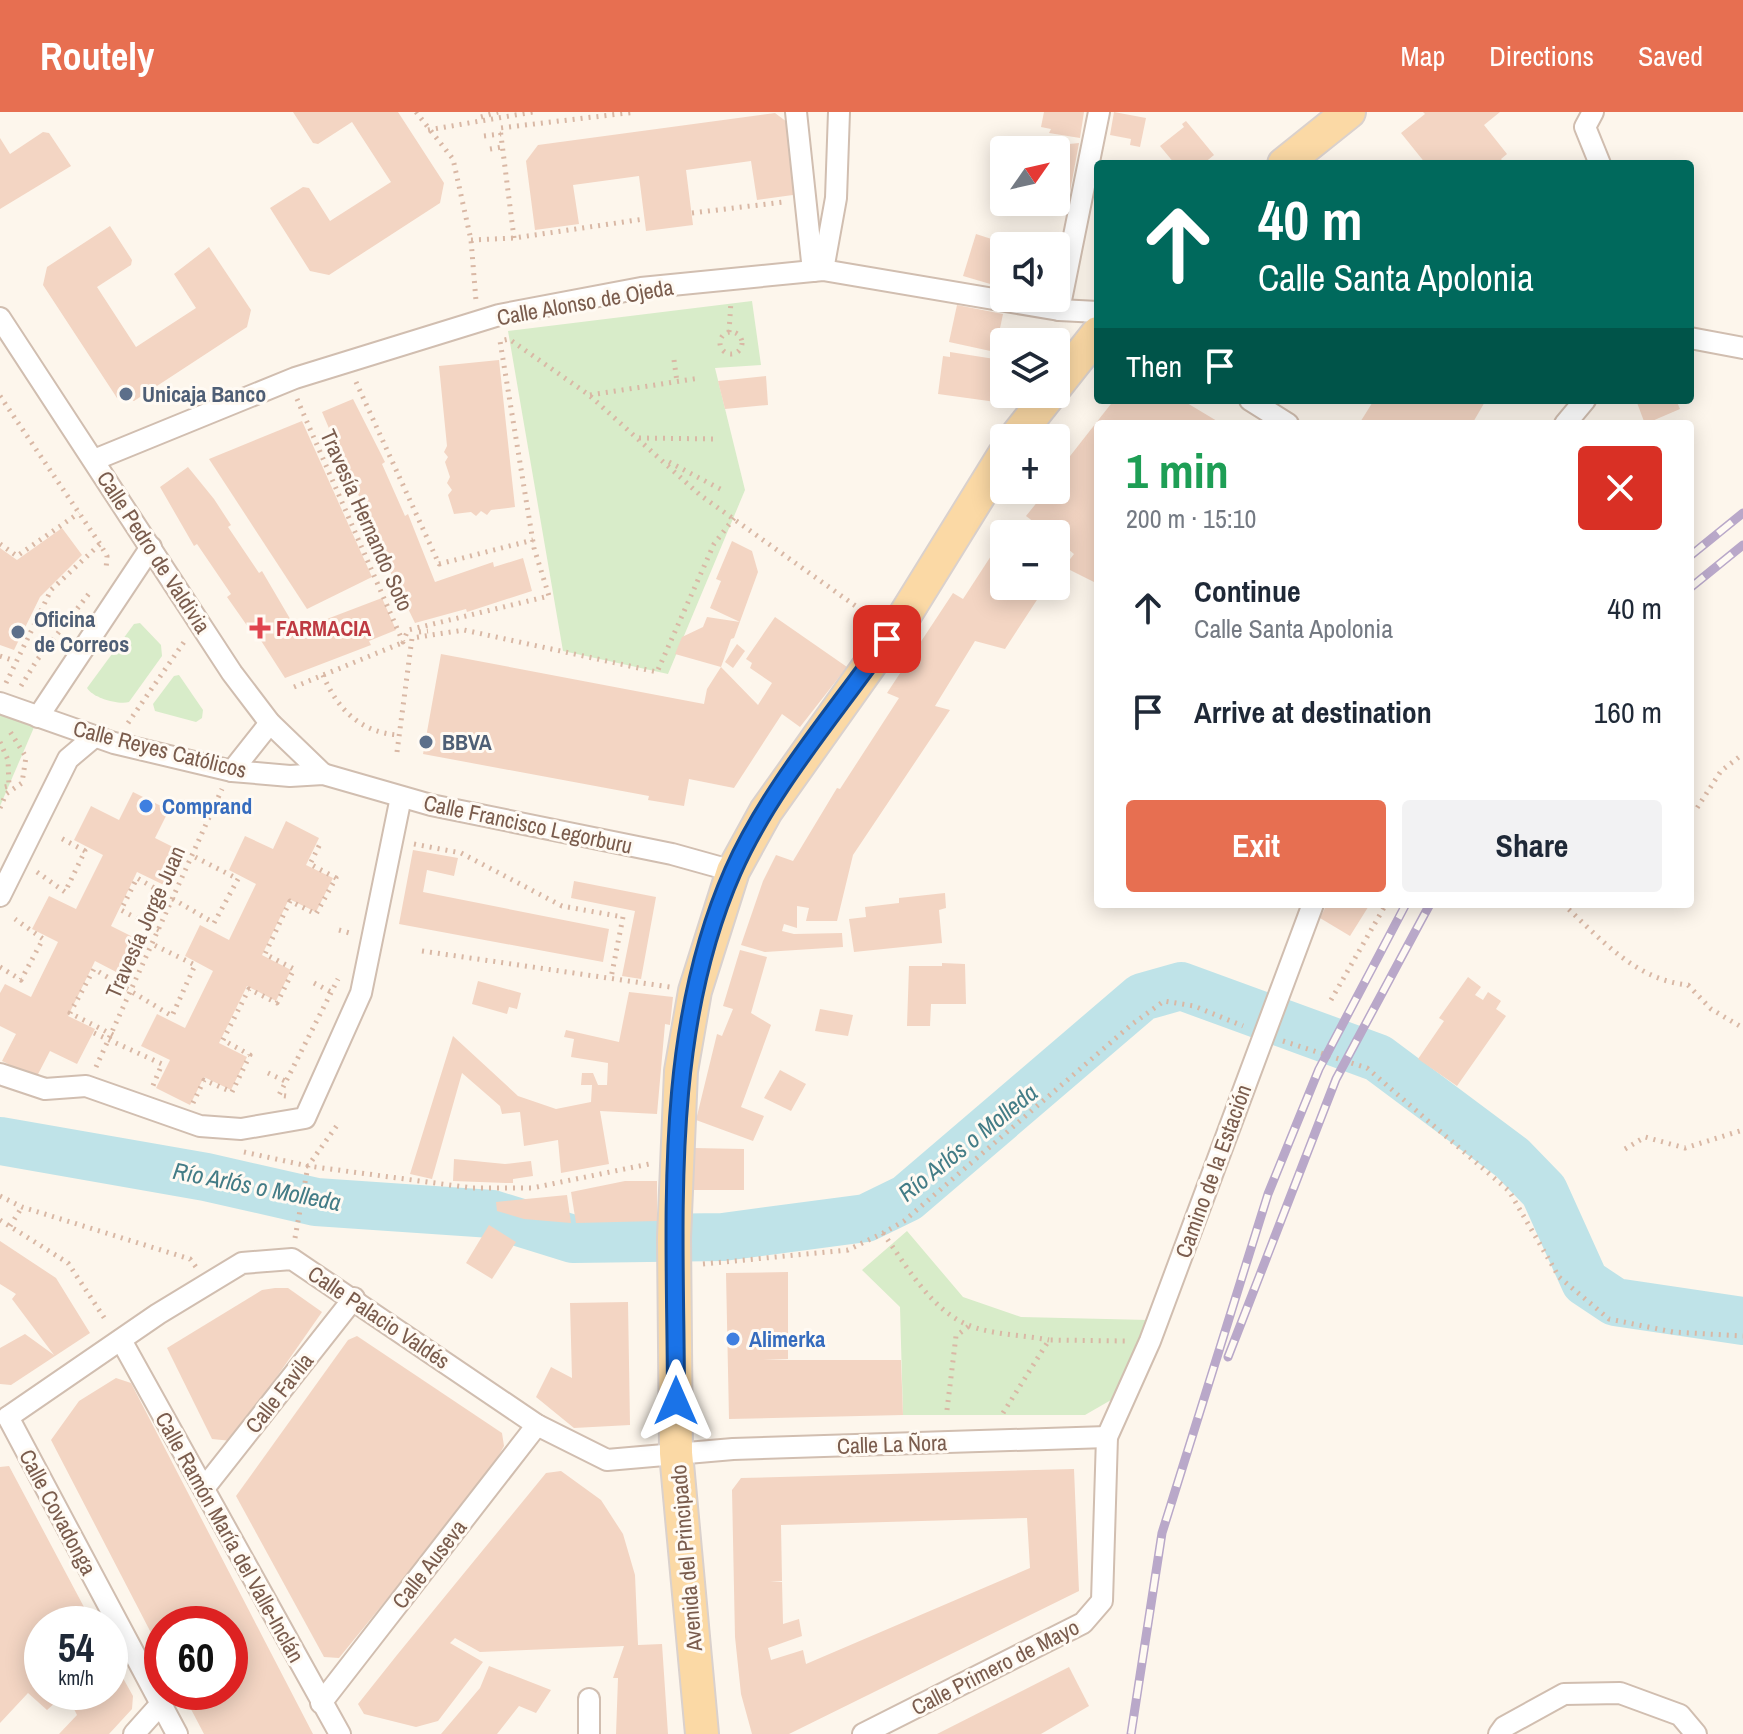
<!DOCTYPE html>
<meta charset="utf-8">
<style>
:root{--surface:#fff;--page:#f2f2f3;--text:#1f2937;--muted:#747a83;--accent:#e76f51}
body{margin:0;font-family:"Archivo Narrow",sans-serif;background:var(--page);color:var(--text);height:100vh;display:flex;flex-direction:column;font-size:30px;white-space:nowrap}
*{box-sizing:border-box;margin:0}
p{font-size:26px;color:var(--muted)}
.icon{flex:none;width:44px;height:44px;fill:none;stroke:currentColor;stroke-width:2;stroke-linecap:round;stroke-linejoin:round}
.map{position:relative;flex:1;overflow:hidden}
.details{position:absolute;left:1094px;top:308px;width:600px;height:488px;display:flex;flex-direction:column;background:var(--surface);border-radius:8px;box-shadow:0 4px 20px #0003}
.details>*{flex:none}
.top-card{position:absolute;left:1094px;top:48px;width:600px;height:244px;border-radius:8px;box-shadow:0 4px 20px #0003;background:#00695c;color:#fff;overflow:hidden}
.needle{width:52px;rotate:56deg}
.fabs{position:absolute;left:990px;top:24px;display:grid;gap:16px}
.fabs a{display:grid;place-items:center;width:80px;height:80px;border-radius:8px;background:var(--surface);box-shadow:0 4px 20px #0003;font-size:40px}
.speed{position:absolute;left:24px;top:1494px;display:flex;gap:16px;font-size:40px;font-weight:700;text-align:center}
.speed>*{display:grid;place-content:center;width:104px;height:104px;border-radius:50%;background:var(--surface);box-shadow:0 4px 20px #0003;line-height:1}
.speed small{font-size:20px;font-weight:400}
.speed .limit{border:12px solid #d22;background:#fff;color:#111}
.pin{position:absolute;display:grid;place-items:center;width:68px;height:68px;color:#fff;margin:-34px;border-radius:16px;box-shadow:0 4px 12px #0006}
.me{position:absolute;width:88px;margin:-44px;rotate:0deg;stroke-linejoin:round;filter:drop-shadow(0 0 6px #0008)}
.turn{display:flex;align-items:center;gap:28px;height:168px;padding:0 32px;font-size:36px}
.turn .icon{width:104px;height:104px;stroke-width:2.5}
.turn b{display:block;font-size:56px;line-height:68px}
.then{display:flex;align-items:center;height:76px;padding:0 32px;background:#0003;gap:16px;font-size:30px}
.round{display:grid;place-items:center;flex:none;width:84px;height:84px;border-radius:8px;background:var(--page)}
.overview{display:flex;align-items:center;justify-content:space-between;height:136px;padding:0 32px}
h1{font-size:48px;font-weight:700;line-height:60px;color:#1e9e55}
.cta{display:flex;gap:16px;margin-top:auto;padding:16px 32px}
.cta a{flex:1;height:92px;border-radius:8px;background:var(--accent);color:#fff;font-size:32px;font-weight:700;line-height:92px;text-align:center}
.cta a+a{background:var(--page);color:var(--text)}
ul{padding:0;list-style:none}
li{display:flex;align-items:center;gap:24px;height:104px;padding:0 32px}
li div{flex:1}
li b{display:block;font-size:30px}
li em{font-style:normal}
header{display:flex;align-items:center;gap:48px;box-sizing:border-box;height:112px;padding:0 40px;background:var(--accent);color:#fff}
header strong{font-size:38px}
nav{display:flex;gap:44px;margin-inline-start:auto;font-size:28px}
.map>svg:first-child{display:block}
.green{fill:#d8ecc9}
.lines{fill:none;stroke-linecap:round;stroke-linejoin:round}
.river{stroke:#bfe3e8;stroke-width:48}
.building{fill:#f3d5c3;fill-rule:evenodd}
.minor-casing{stroke:#d1beb0;stroke-width:24}
.primary-casing{stroke:#dad1cd;stroke-width:36}
.path{stroke:#d9b8a5;stroke-width:5;stroke-dasharray:2 6;stroke-linecap:butt}
.minor{stroke:#fff;stroke-width:20}
.primary{stroke:#fbd9a5;stroke-width:32}
.rail-casing{stroke:#b9a8c9;stroke-width:9}
.rail{stroke:#fffaf3;stroke-width:6;stroke-dasharray:18;stroke-linecap:butt}
.route-casing{stroke:#114b97;stroke-width:20}
.route{stroke:#1a73e8;stroke-width:14}
.service-dot{fill:#5c6f8a;stroke:#fffaf3;stroke-width:3}
.health-dot{fill:#e0444e;stroke:#fffaf3;stroke-width:3}
.shop-dot{fill:#3f7fe0;stroke:#fffaf3;stroke-width:3}
.labels{text-anchor:middle;stroke-width:6;stroke-linejoin:round;paint-order:stroke}
.street-label{font-size:22px;fill:#7a5c4d;stroke:#fffaf3}
.service-label{font-size:22px;font-weight:bold;fill:#4e5e75;stroke:#fffaf3;text-anchor:start}
.health-label{font-size:22px;font-weight:bold;fill:#be3a42;stroke:#fffaf3;text-anchor:start}
.shop-label{font-size:22px;font-weight:bold;fill:#366cbe;stroke:#fffaf3;text-anchor:start}
.water-label{font-size:24px;font-style:italic;fill:#437c86;stroke:#fffaf3}
</style>
<header>
<strong>Routely</strong>
<nav><a>Map</a><a>Directions</a><a>Saved</a></nav>
</header>
<div class="map">
<svg width="1743" height="1622" viewBox="0 0 1743 1622">
<rect width="100%" height="100%" fill="#fdf6ec"/>
<g class="green">
<path d="M752,189L761,253L715,256L745,378L668,562L563,539L508,219Z"/>
<path d="M140,511L161,533L162,544L129,590C118,593 93,586 87,576L134,512Z"/>
<path d="M179,563L203,598L202,606L196,610L155,599L153,592L174,564Z"/>
<path d="M0,601L35,613L0,694Z"/>
<path d="M907,1119L963,1185L1021,1205L1149,1208L1111,1288L1085,1303H903L900,1195L862,1158Z"/>
</g>
<g class="lines">
<path class="river" d="M0,1029L206,1065L316,1090L492,1102L573,1127L723,1125L866,1106L907,1086L1142,885L1181,874L1378,946L1512,1046L1544,1079L1585,1170L1615,1190L1743,1209"/>
</g>
<g class="building">
<path d="M293,0H398L444,71L440,91L329,163L310,159L270,96L303,75L309,76L330,109L391,70L352,10L318,32L313,31Z"/>
<path d="M1044,0H1084L1080,26L1049,21L1051,17L1041,15Z"/>
<path d="M1114,0L1146,6L1140,35L1130,33L1131,27L1110,23Z"/>
<path d="M1423,0H1500L1484,13L1507,42L1501,47L1505,52H1426L1401,21L1425,2Z"/>
<path d="M775,1L791,13L800,82L757,88L751,49L686,58L693,113L646,119L639,64L573,73L579,112L535,118L526,49L538,33Z"/>
<path d="M1186,9L1214,43L1203,52H1175L1160,34L1184,15L1182,12Z"/>
<path d="M43,20L49,21L71,54L0,97V26L10,42Z"/>
<path d="M1079,31L1068,90H1056V38H1040V35Z"/>
<path d="M110,114L132,148L131,153L97,175L136,235L196,196L174,162L209,135L251,198L247,215L134,289L117,286L43,173L47,155Z"/>
<path d="M976,122L1010,133L1004,134V176L963,164Z"/>
<path d="M957,193L1003,202L995,240L949,230Z"/>
<path d="M950,240L1001,248L996,290L938,282L943,244L950,245Z"/>
<path d="M499,248L515,395L491,398L487,403L481,399L476,404L471,400L454,402L448,383L452,378L447,371L450,365L445,350L448,345L444,340L447,334L439,254Z"/>
<path d="M766,264L768,293L725,297L718,269Z"/>
<path d="M353,287L385,350L382,352L405,404L408,402L435,470L493,450L494,455L523,446L532,479L467,500L466,497L415,511L371,420L374,418L350,364L346,365L330,329L334,328L322,300Z"/>
<path d="M1114,288H1182L1222,312H1098V472L1064,455L1074,442L1056,427V422H1050L1026,404L1047,378H1056V362Z"/>
<path d="M1374,288H1486L1472,312H1359Z"/>
<path d="M1636,288H1676L1680,297L1645,312Z"/>
<path d="M302,309L372,465L307,497L209,347Z"/>
<path d="M188,355L214,387L231,413L228,415L259,461L262,459L299,522L320,512L319,510L382,486L396,518L369,529L371,533L285,566L251,513L248,515L227,485L231,482L197,432L194,434L160,375Z"/>
<path d="M62,416L82,443L40,485L14,538L0,533V436L17,448Z"/>
<path d="M1004,424V474H1046L1005,537L975,529L935,594L950,598L853,743L837,809H806L809,796L797,794V816L784,812L782,819L794,822L842,821L843,835L765,840L741,833L763,769L776,743L793,749L837,676L840,677L899,586L887,581L953,481L963,487Z"/>
<path d="M732,429L752,439L758,460L734,526L731,527L721,555L675,542L682,525L703,515L707,505L740,510L710,496L721,469L716,467Z"/>
<path d="M775,505L847,555L800,615L782,602L734,676L689,667L684,694L648,688L649,684L423,642L441,542L704,592L707,577L721,555L758,593L772,571L750,556L752,551L746,547Z"/>
<path d="M737,532L745,539L733,556L725,550Z"/>
<path d="M133,680L169,698L155,726L183,740L166,774L137,760L111,814L139,828L122,863L95,849L68,904L95,917L77,952L50,939L36,966L2,949L16,922L0,914V881L5,872L31,885L58,830L32,817L49,784L76,797L103,743L74,728L91,694L119,708Z"/>
<path d="M286,709L319,726L306,753L333,766L316,800L289,787L262,843L291,858L276,889L247,874L219,931L247,945L231,978L204,965L190,993L156,976L170,948L141,934L157,902L185,916L213,859L185,844L200,813L229,828L256,772L229,758L245,724L273,737Z"/>
<path d="M413,738L458,746L454,764L427,758L423,780L609,817L603,850L399,812Z"/>
<path d="M574,769L656,785L641,867L622,864L635,799L571,786Z"/>
<path d="M945,781L946,796L939,798L942,831L854,840L849,807L866,805L865,795L899,791V786Z"/>
<path d="M1327,792H1370L1350,824L1320,806Z"/>
<path d="M740,838L767,845L751,901L771,913L741,995L764,1004L753,1029L696,1008L717,922L722,924L733,897L723,894Z"/>
<path d="M942,851L965,852L966,892H931L930,914H907L909,854H942Z"/>
<path d="M1468,865L1481,875L1475,883L1483,888L1488,880L1501,889L1496,897L1506,904L1457,974L1418,947L1444,909L1439,906Z"/>
<path d="M478,869L521,881L517,897L509,895L507,902L472,892Z"/>
<path d="M629,880L673,885L670,913L665,912L657,1002L600,999L609,1052L561,1061L558,1028L524,1034L520,1000L502,1002L500,994L462,961L432,1067L410,1062L453,924L518,984L556,997L591,990L592,973H581L582,961H593L598,973H607L608,951L571,945L574,927L564,925L566,918L619,930Z"/>
<path d="M820,897L853,903L848,924L815,919Z"/>
<path d="M780,958L806,972L791,999L764,986Z"/>
<path d="M694,1036L744,1037V1078H693Z"/>
<path d="M454,1047L505,1052L531,1049L533,1064L513,1067V1071H506L453,1069Z"/>
<path d="M625,1069H657V1109L576,1111L571,1080Z"/>
<path d="M567,1083L571,1111L524,1107L497,1099L496,1090Z"/>
<path d="M489,1113L516,1130L492,1167L466,1151Z"/>
<path d="M0,1129L56,1166L90,1221L11,1273L0,1272V1236L25,1222L54,1243L12,1187L16,1182L0,1172Z"/>
<path d="M788,1160V1247L763,1248H901L903,1303L729,1307L726,1161Z"/>
<path d="M275,1176H288L322,1200L232,1329L212,1327L167,1236L262,1178Z"/>
<path d="M628,1190L630,1313L574,1316L536,1285L551,1255L572,1266L570,1191Z"/>
<path d="M357,1224L502,1321L504,1334L488,1363L339,1546L324,1545L236,1384L348,1228Z"/>
<path d="M116,1266L131,1271L313,1622H204L182,1580H230V1512H162V1542L51,1328L79,1289Z"/>
<path d="M9,1354L93,1512H42V1580H110V1543L133,1584L132,1597L109,1622H59L77,1603L66,1581L47,1598L28,1581L0,1611V1355Z"/>
<path d="M1074,1357L1079,1479L789,1622H752L741,1582L735,1525L732,1378L741,1366ZM1027,1406L1030,1456L806,1552L803,1538L771,1548L768,1536L802,1524L799,1507L783,1512L782,1470H770L782,1469L781,1413Z"/>
<path d="M561,1359L601,1388L623,1422L635,1463L638,1533L662,1532L668,1622H616L618,1566H613L624,1534L480,1540L455,1526L450,1531L483,1550L438,1609L416,1615L364,1602L358,1592L397,1543L546,1361Z"/>
<path d="M489,1554L551,1578L536,1601L519,1594L497,1622H441L480,1576Z"/>
<path d="M1069,1555L1089,1594L1041,1622H937Z"/>
</g>
<g class="lines">
<defs>
<g id="minor">
<path d="M796,0L813,159"/>
<path d="M1593,0L1585,15L1600,52"/>
<path d="M823,158L836,86L839,0"/>
<path d="M1059,198L1099,0"/>
<path d="M0,206L232,561L270,611L323,662"/>
<path d="M1690,226L1743,236"/>
<path d="M1250,288L1288,312"/>
<path d="M1565,312L1585,288"/>
<path d="M94,348L295,266L499,203L641,176L823,158L1059,198L1098,200"/>
<path d="M0,591L114,631L232,659L290,664L323,662L431,693L672,742L733,759"/>
<path d="M38,605L151,435"/>
<path d="M232,659L270,611"/>
<path d="M0,784L68,647L94,625"/>
<path d="M0,962L45,977L86,974L200,1014L241,1017L305,1006L361,881L401,685"/>
<path d="M121,1228L340,1622"/>
<path d="M8,1305L158,1202L242,1151L292,1147L537,1313L607,1348L733,1337L1107,1325"/>
<path d="M8,1305L177,1622"/>
<path d="M205,1375L354,1186"/>
<path d="M321,1591L537,1313"/>
<path d="M134,1622L159,1594"/>
<path d="M589,1622V1587"/>
<path d="M863,1622L1083,1511L1102,1489L1107,1325L1150,1229L1313,792"/>
<path d="M1499,1622L1504,1615L1564,1582L1620,1581L1680,1603L1696,1622"/>
</g>
<g id="primary">
<path d="M1284,52L1349,0"/>
<path d="M1056,274L1098,221"/>
<path d="M1015,326L1050,282"/>
<path d="M702,1622L676,1341L674,1126L681,959L695,879L733,759L766,699L905,503L1004,343"/>
</g>
</defs>
<use href="#minor" class="minor-casing"/>
<use href="#primary" class="primary-casing"/>
<g class="path">
<path d="M416,0L453,47L471,128L476,189"/>
<path d="M481,5L498,0"/>
<path d="M428,18L533,0"/>
<path d="M484,24L501,22"/>
<path d="M490,37L502,35"/>
<path d="M692,101L784,90"/>
<path d="M514,126L500,16L636,0"/>
<path d="M471,128L514,126L644,107"/>
<path d="M729,220L731,189"/>
<circle cx="731" cy="231" r="11"/>
<path d="M674,248L677,270"/>
<path d="M356,270L439,452L533,428"/>
<path d="M590,283L700,266"/>
<path d="M0,284L100,432L107,444L106,458"/>
<path d="M297,287L403,530L408,518L549,484L534,436L500,229L509,227L589,283L700,383L871,505"/>
<path d="M639,326L718,327"/>
<path d="M669,350L724,379"/>
<path d="M0,432L17,444L79,401"/>
<path d="M419,520L428,519"/>
<path d="M0,544L15,549"/>
<path d="M323,563C337,597 361,621 399,623"/>
<path d="M6,571L51,478L100,432"/>
<path d="M21,574L37,548L91,479"/>
<path d="M294,575L404,530"/>
<path d="M128,611L184,530"/>
<path d="M0,630L8,648L9,674L0,676"/>
<path d="M397,640L412,526L464,518L657,560L714,432L734,406"/>
<path d="M1690,693L1697,696L1721,659L1743,642"/>
<path d="M0,696L6,682L22,671L26,645L9,618"/>
<path d="M414,732L461,741L562,794L623,805L611,866"/>
<path d="M37,760L65,780L85,739L57,724"/>
<path d="M1563,792C1600,826 1635,868 1688,873L1711,897L1743,916"/>
<path d="M159,818L121,798L137,766L214,811L238,767L191,743"/>
<path d="M339,818L353,822"/>
<path d="M422,839L670,875"/>
<path d="M0,855L21,868L43,827L15,807"/>
<path d="M314,871L333,881"/>
<path d="M1331,888L1386,792"/>
<path d="M94,921L162,952L152,976"/>
<path d="M113,923L70,901L94,857L172,904L195,853L152,832"/>
<path d="M1283,929L1367,956L1509,1079L1559,1165L1609,1207L1673,1220L1743,1224"/>
<path d="M96,955L222,677"/>
<path d="M268,961L285,969"/>
<path d="M286,984L279,983L338,867"/>
<path d="M193,991L204,968L232,980L250,943L223,928L249,877L277,891L294,857L265,842L290,789L316,802L336,766L310,752L321,730"/>
<path d="M1625,1037L1645,1025L1685,1036L1743,1018"/>
<path d="M244,1040L308,1054L472,1076H532L649,1052"/>
<path d="M0,1084L22,1095L190,1147L196,1155"/>
<path d="M0,1108L68,1151L107,1210"/>
<path d="M10,1114L22,1095"/>
<path d="M883,1121C906,1153 930,1197 968,1213C992,1223 1024,1223 1049,1228"/>
<path d="M295,1126L308,1054L338,1012"/>
<path d="M703,1152L848,1138L883,1121L904,1109L1131,913L1164,889L1194,894L1243,914"/>
<path d="M947,1298L956,1224L969,1214"/>
<path d="M1003,1301L1049,1228L1125,1229"/>
</g>
<use href="#minor" class="minor"/>
<use href="#primary" class="primary"/>
<defs>
<g id="rail">
<path d="M1690,444L1743,401"/>
<path d="M1690,476L1743,433"/>
<path d="M1228,1245L1336,967L1430,792"/>
<path d="M1131,1622L1162,1421L1268,1082L1319,957L1406,792"/>
</g>
</defs>
<use href="#rail" class="rail-casing"/>
<use href="#rail" class="rail"/>
</g>
<g class="lines">
<defs>
<path id="route" d="M676,1289C676,1113 660,925 733,759C769,677 836,600 887,527"/>
</defs>
<use href="#route" class="route-casing"/>
<use href="#route" class="route"/>
</g>
<g class="service-dot">
<circle cx="126" cy="282" r="8"/>
<circle cx="18" cy="520" r="8"/>
<circle cx="426" cy="630" r="8"/>
</g>
<path class="health-dot" d="M256 504h8v8h8v8h-8v8h-8v-8h-8v-8h8z"/>
<g class="shop-dot">
<circle cx="146" cy="694" r="8"/>
<circle cx="733" cy="1227" r="8"/>
</g>
<g class="labels">
<g class="street-label">
<text transform="translate(585 190) rotate(-10)" y="8">Calle Alonso de Ojeda</text>
<text transform="translate(367 408) rotate(66)" y="8">Travesía Hernando Soto</text>
<text transform="translate(154 440) rotate(57)" y="8">Calle Pedro de Valdivia</text>
<text transform="translate(160 637) rotate(14)" y="8">Calle Reyes Católicos</text>
<text transform="translate(528 712) rotate(12)" y="8">Calle Francisco Legorburu</text>
<text transform="translate(145 810) rotate(-66)" y="8">Travesía Jorge Juan</text>
<text transform="translate(1213 1059) rotate(-70)" y="8">Camino de la Estación</text>
<text transform="translate(379 1205) rotate(34)" y="8">Calle Palacio Valdés</text>
<text transform="translate(279 1281) rotate(-52)" y="8">Calle Favila</text>
<text transform="translate(892 1332) rotate(-2)" y="8">Calle La Ñora</text>
<text transform="translate(58 1400) rotate(62)" y="8">Calle Covadonga</text>
<text transform="translate(230 1425) rotate(61)" y="8">Calle Ramón María del Valle-Inclán</text>
<text transform="translate(686 1446) rotate(-95)" y="8">Avenida del Principado</text>
<text transform="translate(429 1452) rotate(-52)" y="8">Calle Auseva</text>
<text transform="translate(995 1555) rotate(-27)" y="8">Calle Primero de Mayo</text>
</g>
<g class="service-label">
<text x="142" y="290">Unicaja Banco</text>
<text x="34" y="515">Oficina<tspan x="34" dy="25">de Correos</tspan></text>
<text x="442" y="638">BBVA</text>
</g>
<g class="health-label">
<text x="276" y="524">FARMACIA</text>
</g>
<g class="shop-label">
<text x="162" y="702">Comprand</text>
<text x="749" y="1235">Alimerka</text>
</g>
<g class="water-label">
<text transform="translate(968 1031) rotate(-39)" y="8">Río Arlós o Molleda</text>
<text transform="translate(257 1075) rotate(11)" y="8">Río Arlós o Molleda</text>
</g>
</g>
</svg>
<div class="fabs">
<a><svg class="needle" viewBox="-14 -14 28 28"><path d="M0-13l5 13h-10z" fill="#e53935"/><path d="M0 13l5-13h-10z" fill="#747a83"/></svg></a>
<a><svg class="icon" aria-label="sound" viewBox="0 0 24 24"><path d="M4 9h4l5-4v14l-5-4H4zM17 9q2 3 0 6"/></svg></a>
<a><svg class="icon" aria-label="layers" viewBox="0 0 24 24"><path d="M12 4l9 5-9 5-9-5zM3 14l9 5 9-5"/></svg></a>
<a>+</a>
<a>−</a>
</div>
<div class="speed"><div>54<small>km/h</small></div><div class="limit">60</div></div>
<div class="pin" style="left:887px;top:527px;background:#d93025"><svg class="icon" aria-label="arrive" viewBox="0 0 24 24"><path d="M6 21V4h12l-3 4 3 4H6"/></svg></div>
<svg class="me" style="left:676px;top:1289px" viewBox="-20 -20 40 40"><path d="M0-17L14 15 0 8-14 15z" fill="#1a73e8" stroke="#fff" stroke-width="4"/></svg>
<div class="top-card">
<div class="turn"><svg class="icon" aria-label="ahead" viewBox="0 0 24 24"><path d="M12 20V5M6 11l6-6 6 6"/></svg><div><b>40 m</b>Calle Santa Apolonia</div></div>
<div class="then">Then<svg class="icon" aria-label="arrive" viewBox="0 0 24 24"><path d="M6 21V4h12l-3 4 3 4H6"/></svg></div>
</div>
<section class="details">
<div class="overview"><div><h1>1 min</h1><p>200 m · 15:10</p></div><a class="round" style="background:#d93025;color:#fff"><svg class="icon" aria-label="close" viewBox="0 0 24 24"><path d="M6 6l12 12M18 6L6 18"/></svg></a></div>
<ul>
<li><svg class="icon" aria-label="ahead" viewBox="0 0 24 24"><path d="M12 20V5M6 11l6-6 6 6"/></svg><div><b>Continue</b><p>Calle Santa Apolonia</p></div><em>40 m</em></li>
<li><svg class="icon" aria-label="arrive" viewBox="0 0 24 24"><path d="M6 21V4h12l-3 4 3 4H6"/></svg><div><b>Arrive at destination</b></div><em>160 m</em></li>
</ul>
<div class="cta"><a>Exit</a><a>Share</a></div>
</section>
</div>
